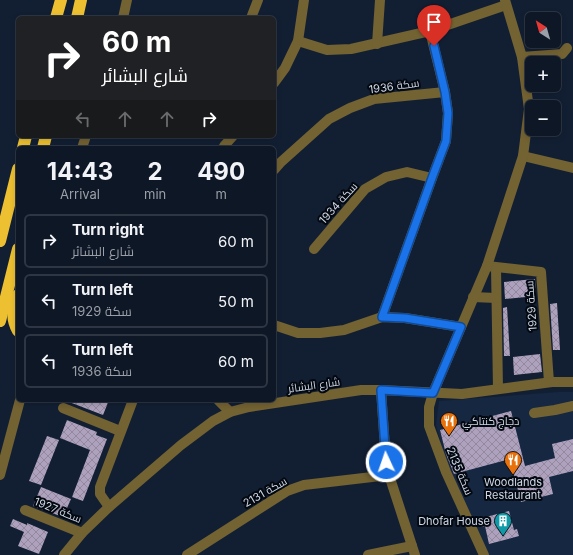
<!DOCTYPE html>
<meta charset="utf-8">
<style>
:root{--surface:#0e1726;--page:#1c2432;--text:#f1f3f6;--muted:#9b9fa7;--line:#2e3643}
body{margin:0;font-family:Inter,Cairo,sans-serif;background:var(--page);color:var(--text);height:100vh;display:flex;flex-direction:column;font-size:15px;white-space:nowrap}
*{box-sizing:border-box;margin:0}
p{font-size:13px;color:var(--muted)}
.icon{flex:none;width:22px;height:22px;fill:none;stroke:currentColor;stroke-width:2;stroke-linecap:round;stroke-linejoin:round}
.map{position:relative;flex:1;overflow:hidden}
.details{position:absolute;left:16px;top:146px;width:260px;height:256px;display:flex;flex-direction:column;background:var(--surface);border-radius:6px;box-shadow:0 2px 6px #0003,0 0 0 1px var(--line)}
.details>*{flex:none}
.guide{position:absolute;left:16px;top:16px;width:260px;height:122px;border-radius:6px;box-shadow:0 2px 6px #0003,0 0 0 1px var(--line);background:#202124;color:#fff;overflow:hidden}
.needle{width:26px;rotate:323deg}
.buttons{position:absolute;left:525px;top:12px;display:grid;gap:8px}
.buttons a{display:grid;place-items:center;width:36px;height:36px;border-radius:6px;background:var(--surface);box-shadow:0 2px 6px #0003,0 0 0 1px var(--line);font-size:20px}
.pin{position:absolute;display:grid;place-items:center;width:34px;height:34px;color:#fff;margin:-41px -17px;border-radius:50% 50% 50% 0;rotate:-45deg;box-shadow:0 0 4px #0007}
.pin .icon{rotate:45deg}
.me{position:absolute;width:44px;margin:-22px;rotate:357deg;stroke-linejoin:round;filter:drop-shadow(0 0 3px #0008)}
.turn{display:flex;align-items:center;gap:14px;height:84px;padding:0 20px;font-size:18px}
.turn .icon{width:52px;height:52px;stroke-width:2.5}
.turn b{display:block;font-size:28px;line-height:34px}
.lanes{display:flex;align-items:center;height:38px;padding:0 20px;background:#0003;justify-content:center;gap:20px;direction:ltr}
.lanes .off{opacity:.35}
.eta{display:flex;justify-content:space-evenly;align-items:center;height:68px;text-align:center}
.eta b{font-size:24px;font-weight:700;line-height:28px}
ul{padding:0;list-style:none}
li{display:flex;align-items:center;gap:12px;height:54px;margin:0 8px 6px;padding:0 12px;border:2px solid var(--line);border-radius:6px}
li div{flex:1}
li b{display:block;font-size:15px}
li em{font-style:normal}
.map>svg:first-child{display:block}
.built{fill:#162741}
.building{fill:url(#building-cross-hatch)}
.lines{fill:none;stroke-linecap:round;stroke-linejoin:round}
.minor{stroke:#736232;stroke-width:10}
.highway{stroke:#ecc030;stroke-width:12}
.route-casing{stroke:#114b97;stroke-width:10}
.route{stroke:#1a73e8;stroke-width:7}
.labels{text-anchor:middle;stroke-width:4;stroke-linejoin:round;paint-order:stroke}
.street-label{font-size:11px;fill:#cfd8e6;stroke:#040911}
.poi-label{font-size:11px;fill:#cfd8e6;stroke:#040911;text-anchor:start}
</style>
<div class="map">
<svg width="573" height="555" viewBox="0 0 573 555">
<defs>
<pattern id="building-cross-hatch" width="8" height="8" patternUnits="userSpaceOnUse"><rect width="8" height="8" fill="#aea1bd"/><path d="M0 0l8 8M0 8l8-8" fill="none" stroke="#92899f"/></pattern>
</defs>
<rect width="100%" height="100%" fill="#121f33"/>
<path class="built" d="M559,392H573V555H489L459,492L445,459L436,425L439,401Z"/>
<g class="building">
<path d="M535,279L536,296L505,299L504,282Z"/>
<path d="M557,303L560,350H553L550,304Z"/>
<path d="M507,307L510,356H504L503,308Z"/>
<path d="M540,354L542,372L514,375L513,357Z"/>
<path d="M64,400H109L103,415Z"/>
<path d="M511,411L525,466L555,458L552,444L573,439V471L549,477L553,494L521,502L510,459L454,474L446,454L440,430Z"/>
<path d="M67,420L97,432L96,435L107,439L83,501L72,497L90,450L60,438Z"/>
<path d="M47,436L59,440L41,485L29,481Z"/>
<path d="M41,487L71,499L63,517L33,506Z"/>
<path d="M509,511L514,530L517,529L519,536L489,544L485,526L481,527L478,519Z"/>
<path d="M13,519L27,525V523L48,532L39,554L18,546L24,532L10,526Z"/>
</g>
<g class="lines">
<g class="minor">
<path d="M123,18L127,0"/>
<path d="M251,18L258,0"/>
<path d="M298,41L327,50L351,49L430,31L506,5"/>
<path d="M377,44L380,0"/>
<path d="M522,57L562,54L567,48"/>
<path d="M274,83L285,68L298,41L304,0"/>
<path d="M224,146L233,136"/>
<path d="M82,148L86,136"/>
<path d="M523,156L573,168"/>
<path d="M274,170L281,162L329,119L350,108L374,99L445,92"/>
<path d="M314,249L365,189L386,177L407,172L432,178"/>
<path d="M487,266L541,272L549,382"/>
<path d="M496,268L498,389"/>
<path d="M473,297L496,298"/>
<path d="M382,317L432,178L446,141L448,113L445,92L430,31"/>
<path d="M274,325L298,333H320L344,330L382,317L405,318L461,327"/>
<path d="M381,390L386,462L389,475L415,555"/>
<path d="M218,400L230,412"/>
<path d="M63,408L120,431"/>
<path d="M534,413L555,410L573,406"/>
<path d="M0,475L20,400"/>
<path d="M109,507L100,494V487L133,400"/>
<path d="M25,510L82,533"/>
<path d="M64,555L82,533L109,507L181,445L213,421L230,412L249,407L361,390H381L462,394L552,382H573"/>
<path d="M187,555L287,491L304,485L389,475"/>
<path d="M368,555L412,546"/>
<path d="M484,555L446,472L429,426V407L433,393L487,266L523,156L529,109L522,57L505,0"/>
</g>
<g class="highway">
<path d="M56,18L61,0"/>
<path d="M77,18L81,0"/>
<path d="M23,148L26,136"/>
<path d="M43,148L46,136"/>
<path d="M0,241L18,169"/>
<path d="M18,295C14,310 10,316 18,331"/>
<path d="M0,321L18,249"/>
</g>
</g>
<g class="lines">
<defs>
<path id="route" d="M386,462L381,390L433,393L461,327L405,318L382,317L432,178L446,141L448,113L445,92L434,46"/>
</defs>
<use href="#route" class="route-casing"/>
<use href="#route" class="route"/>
</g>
<defs>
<symbol id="restaurant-pin" viewBox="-11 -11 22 30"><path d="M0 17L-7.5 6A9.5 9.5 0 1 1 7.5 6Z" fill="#e8710a" stroke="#040911"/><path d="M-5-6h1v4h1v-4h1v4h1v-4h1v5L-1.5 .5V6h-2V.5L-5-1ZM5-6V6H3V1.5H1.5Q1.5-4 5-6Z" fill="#fff"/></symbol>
<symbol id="building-pin" viewBox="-11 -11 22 30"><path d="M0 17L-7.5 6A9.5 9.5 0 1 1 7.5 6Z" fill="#0f9aa8" stroke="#040911"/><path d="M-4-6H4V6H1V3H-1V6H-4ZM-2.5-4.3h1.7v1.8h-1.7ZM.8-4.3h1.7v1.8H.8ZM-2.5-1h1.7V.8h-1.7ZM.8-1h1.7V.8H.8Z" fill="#fff"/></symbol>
</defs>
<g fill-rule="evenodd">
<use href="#restaurant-pin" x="439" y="411" width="20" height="27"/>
<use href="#restaurant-pin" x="503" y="450" width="20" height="27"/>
<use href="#building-pin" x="493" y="511" width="20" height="27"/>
</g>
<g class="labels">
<g class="street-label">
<text transform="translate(394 86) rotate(-8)" y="4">سكة 1936</text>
<text transform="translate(338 203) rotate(-48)" y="4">سكة 1934</text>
<text transform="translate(531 306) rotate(-94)" y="4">سكة 1929</text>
<text transform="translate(314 385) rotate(-8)" y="4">شارع البشائر</text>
<text transform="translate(460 471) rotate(67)" y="4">سكة 2135</text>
<text transform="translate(265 492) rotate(-30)" y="4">سكة 2131</text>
<text transform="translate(58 510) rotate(22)" y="4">سكة 1927</text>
</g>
<g class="poi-label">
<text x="462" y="425">دجاج كنتاكي</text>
<text x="513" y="486" text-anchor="middle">Woodlands<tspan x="513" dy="13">Restaurant</tspan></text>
<text x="490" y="525" text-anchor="end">Dhofar House</text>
</g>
</g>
</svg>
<div class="buttons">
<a><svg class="needle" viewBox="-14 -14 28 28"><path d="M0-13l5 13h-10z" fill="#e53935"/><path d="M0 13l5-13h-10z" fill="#9b9fa7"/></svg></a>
<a>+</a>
<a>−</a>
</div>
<div class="pin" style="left:434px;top:46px;background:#d93025"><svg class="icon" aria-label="arrive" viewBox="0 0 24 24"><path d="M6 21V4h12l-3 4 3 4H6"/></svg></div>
<svg class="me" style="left:386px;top:462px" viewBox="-20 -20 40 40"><circle r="17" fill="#1a73e8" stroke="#fff" stroke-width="3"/><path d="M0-11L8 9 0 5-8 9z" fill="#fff"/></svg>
<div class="guide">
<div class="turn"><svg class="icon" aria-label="right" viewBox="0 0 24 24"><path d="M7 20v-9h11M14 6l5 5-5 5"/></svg><div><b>60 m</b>شارع البشائر</div></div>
<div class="lanes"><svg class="icon off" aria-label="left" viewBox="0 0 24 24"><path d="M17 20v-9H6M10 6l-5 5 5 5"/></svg><svg class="icon off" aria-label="ahead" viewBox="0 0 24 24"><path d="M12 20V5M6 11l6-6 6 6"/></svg><svg class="icon off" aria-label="ahead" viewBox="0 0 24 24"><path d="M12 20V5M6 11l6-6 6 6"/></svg><svg class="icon" aria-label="right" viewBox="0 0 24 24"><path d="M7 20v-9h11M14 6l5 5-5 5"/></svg></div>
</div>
<section class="details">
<div class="eta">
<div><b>14:43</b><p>Arrival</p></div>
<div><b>2</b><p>min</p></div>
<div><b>490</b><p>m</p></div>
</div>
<ul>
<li><svg class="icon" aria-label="right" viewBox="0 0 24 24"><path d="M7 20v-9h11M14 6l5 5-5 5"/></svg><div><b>Turn right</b><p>شارع البشائر</p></div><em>60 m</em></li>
<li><svg class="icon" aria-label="left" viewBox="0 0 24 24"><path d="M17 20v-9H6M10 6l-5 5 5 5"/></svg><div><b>Turn left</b><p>سكة 1929</p></div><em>50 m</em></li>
<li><svg class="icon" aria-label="left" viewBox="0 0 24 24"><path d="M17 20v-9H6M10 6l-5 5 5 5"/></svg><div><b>Turn left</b><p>سكة 1936</p></div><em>60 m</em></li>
</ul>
</section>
</div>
